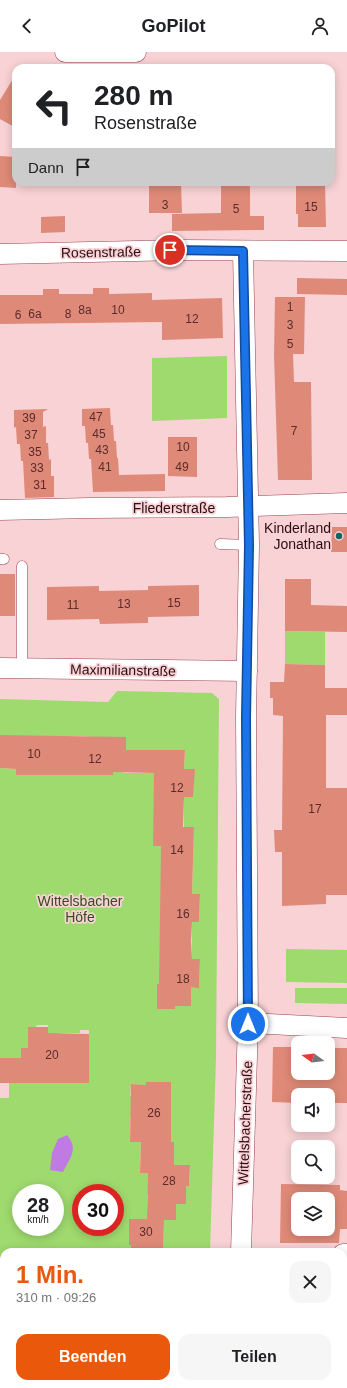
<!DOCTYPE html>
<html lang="de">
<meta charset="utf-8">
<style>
:root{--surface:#fff;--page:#f6f6f6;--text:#202124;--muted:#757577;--accent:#ea580c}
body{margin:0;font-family:Arial,sans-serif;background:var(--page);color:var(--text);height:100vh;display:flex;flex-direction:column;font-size:15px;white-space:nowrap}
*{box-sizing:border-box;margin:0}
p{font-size:13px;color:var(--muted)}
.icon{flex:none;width:22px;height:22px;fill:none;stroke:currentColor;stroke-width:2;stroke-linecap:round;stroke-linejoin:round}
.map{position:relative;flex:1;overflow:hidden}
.panel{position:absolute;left:0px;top:1196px;width:347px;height:140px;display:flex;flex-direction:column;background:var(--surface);border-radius:12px 12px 0 0;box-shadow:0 2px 10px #0003}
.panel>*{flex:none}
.hud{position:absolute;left:12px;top:12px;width:323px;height:122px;border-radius:12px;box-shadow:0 2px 10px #0003;background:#fff;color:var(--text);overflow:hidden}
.needle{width:26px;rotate:285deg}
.fabs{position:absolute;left:291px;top:984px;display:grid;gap:8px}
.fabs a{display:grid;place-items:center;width:44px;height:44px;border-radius:8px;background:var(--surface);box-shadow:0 2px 10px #0003;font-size:20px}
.speed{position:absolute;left:12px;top:1132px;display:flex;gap:8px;font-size:20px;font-weight:700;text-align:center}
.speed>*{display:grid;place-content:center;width:52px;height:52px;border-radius:50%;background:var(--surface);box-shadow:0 2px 10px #0003;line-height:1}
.speed small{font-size:10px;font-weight:400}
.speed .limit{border:6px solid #d22;background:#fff;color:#111}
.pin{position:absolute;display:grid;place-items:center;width:34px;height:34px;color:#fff;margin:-17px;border:2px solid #fff;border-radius:50%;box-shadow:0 1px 4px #0007}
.me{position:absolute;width:44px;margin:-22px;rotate:0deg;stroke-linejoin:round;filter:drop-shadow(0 0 3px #0008)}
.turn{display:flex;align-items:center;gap:14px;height:84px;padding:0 16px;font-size:18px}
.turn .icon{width:52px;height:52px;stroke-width:2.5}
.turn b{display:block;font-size:28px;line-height:34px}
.then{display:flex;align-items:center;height:38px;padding:0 16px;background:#0003;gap:8px;font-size:15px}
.round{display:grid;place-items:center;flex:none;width:42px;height:42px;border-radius:12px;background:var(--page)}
.headline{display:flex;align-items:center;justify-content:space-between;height:68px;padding:0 16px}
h1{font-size:24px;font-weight:600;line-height:30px;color:var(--accent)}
.action{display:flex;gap:8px;margin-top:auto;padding:8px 16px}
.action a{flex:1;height:46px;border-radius:12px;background:var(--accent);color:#fff;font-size:16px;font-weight:600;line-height:46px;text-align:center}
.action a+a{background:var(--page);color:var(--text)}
header{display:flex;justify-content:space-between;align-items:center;height:52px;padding:0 16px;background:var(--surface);font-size:18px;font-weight:600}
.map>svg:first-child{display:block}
.green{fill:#9fda6e;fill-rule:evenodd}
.water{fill:#bf7ae4}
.building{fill:#df8a78;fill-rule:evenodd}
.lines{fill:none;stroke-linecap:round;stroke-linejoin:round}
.service-casing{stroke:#954451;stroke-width:11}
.minor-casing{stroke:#954451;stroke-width:21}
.service{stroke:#fff;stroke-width:10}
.minor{stroke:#fff;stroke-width:20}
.route-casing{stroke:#114b97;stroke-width:10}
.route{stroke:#1a73e8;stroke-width:7}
.poi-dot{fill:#166463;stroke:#f8d2d5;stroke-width:1.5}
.labels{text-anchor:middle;stroke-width:3.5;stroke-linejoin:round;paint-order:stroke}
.number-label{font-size:12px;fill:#592c2b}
.street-label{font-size:14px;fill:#2c0c11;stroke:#f8d2d5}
.poi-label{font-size:14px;fill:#2c0c11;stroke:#f8d2d5;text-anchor:end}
.park-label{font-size:14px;fill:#344d1e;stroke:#f8d2d5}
</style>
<header><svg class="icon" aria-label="back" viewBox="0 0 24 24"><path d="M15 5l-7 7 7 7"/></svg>GoPilot<svg class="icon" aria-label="person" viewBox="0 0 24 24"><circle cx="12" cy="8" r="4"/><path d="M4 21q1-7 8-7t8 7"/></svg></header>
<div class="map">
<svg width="347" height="1336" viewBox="0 0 347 1336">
<rect width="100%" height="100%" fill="#f8d2d5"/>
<g class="green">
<path d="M227,304V366L152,369V306Z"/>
<path d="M285,579L325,580V613L285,612Z"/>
<path d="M117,639L212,641L219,647L216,1005L210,1200H167V1198H163L164,1168H176V1152L186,1134H189L190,1113H174V1090H163L171,1080V1059L146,1030V1033L131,1032L130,1044H140L130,1067V1089L141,1090L140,1120L153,1121V1143H147V1159H151L150,1167L129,1193H135L131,1197V1200H4V1332H151V1336H0V1046H9V1031H89V978H80V981H61L48,988V973H37L36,975H28V996H21V1006H0V716L16,717V723L53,722L113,718L125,721H160L153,794H161L167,932H157V957H175V954H191V935H199L200,907H192V870H199L200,843L192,842L194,775H184V745H193L194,717H184L185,698H126L87,684H0V647L108,650ZM21,1141H55V1175H21ZM81,1141H115V1175H81Z"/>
<path d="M286,897L347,898V931L286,930Z"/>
<path d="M295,936H347V952L295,951Z"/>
<rect x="183" y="1332" width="22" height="4"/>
</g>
<path class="water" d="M67,1083C79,1097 70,1106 63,1120L50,1118L52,1101L58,1087Z"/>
<g class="building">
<path d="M16,22V76L0,67V48Z"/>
<path d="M0,104L16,105V136L0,135Z"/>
<path d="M149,130H181L182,161H149Z"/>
<path d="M221,130H250V164H264V178L172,179V162L221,161Z"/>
<path d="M296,130H325L326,175H298V162H296Z"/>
<path d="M65,164V180L41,181V165Z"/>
<path d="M297,226L347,227V243L297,242Z"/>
<path d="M93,236H109V242L152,241V248L222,246L223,286L162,288V270L0,272V243H43V237H59V242H93Z"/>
<path d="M275,245H305L304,302H293L294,330H311L312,428H278L274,303Z"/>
<path d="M110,356L111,373H113L114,389H116L117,406H118L119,423L165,422V439L93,440L91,407H89L88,391H86L85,374H82V357Z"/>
<path d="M48,357L43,360V375L46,374V391H48L49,408L51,407V424H54V445L25,446L23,409H21L20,392H17L16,375L14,376V358Z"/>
<path d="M168,385H197V425L168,424Z"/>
<path d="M332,475H347V500H331Z"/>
<rect x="0" y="522" width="15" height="42"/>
<path d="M285,527H311V553L347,554V580L285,579Z"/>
<path d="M199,533V564L148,565V571L100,572L99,567L47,568V535L99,534V539L148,538V534Z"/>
<path d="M285,612L325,613V636H347V663H326V736H347V843H326V852L282,854V800H275L274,778H282L283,664L273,663V646H270V630H284Z"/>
<path d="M0,683L126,685V698H185L184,717H195L193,745H184L183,775H194L192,842H200L199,870H192L191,889L192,907H200L199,936L191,935V954H175V957H157V932H159L161,794H153L154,721L113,720V723H16V717L0,716Z"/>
<path d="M28,975H48V981L89,982V1031H0V1006H21V996H28Z"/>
<path d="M273,995H298V1021H328V996H347V1051H328V1043H298V1051L272,1050Z"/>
<path d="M146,1030H171V1090H174V1113H190L189,1134H186V1152H176V1168H164L163,1200H131V1193H129V1167H147L148,1121H140L141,1090H130L131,1032L146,1033Z"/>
<path d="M281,1132L340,1133V1138L347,1139V1177H340L339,1191H280ZM298,1147H328V1177H298Z"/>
</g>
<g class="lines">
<defs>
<g id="service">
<path d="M220,492L249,493"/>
<path d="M0,507H4"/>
<path d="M22,617V514"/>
</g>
<g id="minor">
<path d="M65,0H136"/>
<path d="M0,202L181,198L347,199"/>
<path d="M0,458L90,456L227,455L347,451"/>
<path d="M0,616L247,619"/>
<path d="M248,971L347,976"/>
<path d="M241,1200L248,971L246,665L249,493L243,199"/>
<path d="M343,1202H347"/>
<path d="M231,1336V1332"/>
</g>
</defs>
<use href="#service" class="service-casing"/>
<use href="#minor" class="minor-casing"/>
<use href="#service" class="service"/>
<use href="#minor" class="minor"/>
</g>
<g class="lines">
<defs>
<path id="route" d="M170,198L243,199L249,493L246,666L248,972"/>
</defs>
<use href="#route" class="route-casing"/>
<use href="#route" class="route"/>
</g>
<circle class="poi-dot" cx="339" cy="484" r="4"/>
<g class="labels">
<g class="number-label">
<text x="165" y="157">3</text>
<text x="311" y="159">15</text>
<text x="236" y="161">5</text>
<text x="290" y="259">1</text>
<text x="85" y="262">8a</text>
<text x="118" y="262">10</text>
<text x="35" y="266">6a</text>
<text x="68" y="266">8</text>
<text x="18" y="267">6</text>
<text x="192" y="271">12</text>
<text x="290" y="277">3</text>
<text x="290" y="296">5</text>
<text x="96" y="369">47</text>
<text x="29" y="370">39</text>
<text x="294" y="383">7</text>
<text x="99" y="386">45</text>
<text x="31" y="387">37</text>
<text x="183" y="399">10</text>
<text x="102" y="402">43</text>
<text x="35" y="404">35</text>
<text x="105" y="419">41</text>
<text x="182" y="419">49</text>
<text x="37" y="420">33</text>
<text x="40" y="437">31</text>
<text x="174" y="555">15</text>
<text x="124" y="556">13</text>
<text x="73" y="557">11</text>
<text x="34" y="706">10</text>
<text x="95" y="711">12</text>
<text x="177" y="740">12</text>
<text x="315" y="761">17</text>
<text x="177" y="802">14</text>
<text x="183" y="866">16</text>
<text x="183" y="931">18</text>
<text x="52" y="1007">20</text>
<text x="154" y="1065">26</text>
<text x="169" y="1133">28</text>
<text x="146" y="1184">30</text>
</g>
<g class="street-label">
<text transform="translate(101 200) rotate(-1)" y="5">Rosenstraße</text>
<text x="174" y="461">Fliederstraße</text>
<text transform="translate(123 618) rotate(1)" y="5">Maximilianstraße</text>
<text transform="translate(245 1071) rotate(-88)" y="5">Wittelsbacherstraße</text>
</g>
<g class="poi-label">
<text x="331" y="481">Kinderland<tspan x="331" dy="16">Jonathan</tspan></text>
</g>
<g class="park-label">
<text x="80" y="854">Wittelsbacher<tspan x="80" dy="16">Höfe</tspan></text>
</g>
</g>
</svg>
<div class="fabs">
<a><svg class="needle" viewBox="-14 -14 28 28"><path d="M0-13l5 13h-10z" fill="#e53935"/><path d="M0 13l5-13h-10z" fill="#757577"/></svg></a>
<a><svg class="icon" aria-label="sound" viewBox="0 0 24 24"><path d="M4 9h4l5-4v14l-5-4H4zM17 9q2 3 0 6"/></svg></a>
<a><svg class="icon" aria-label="search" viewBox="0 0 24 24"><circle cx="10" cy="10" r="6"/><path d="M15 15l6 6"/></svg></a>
<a><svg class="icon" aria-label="layers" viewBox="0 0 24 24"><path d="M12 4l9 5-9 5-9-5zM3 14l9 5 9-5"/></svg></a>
</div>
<div class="speed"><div>28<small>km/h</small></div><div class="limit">30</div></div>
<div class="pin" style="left:170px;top:198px;background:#d93025"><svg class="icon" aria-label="arrive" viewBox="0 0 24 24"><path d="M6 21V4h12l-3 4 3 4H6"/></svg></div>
<svg class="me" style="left:248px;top:972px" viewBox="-20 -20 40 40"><circle r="17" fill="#1a73e8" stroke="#fff" stroke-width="3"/><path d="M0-11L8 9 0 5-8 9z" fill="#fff"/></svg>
<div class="hud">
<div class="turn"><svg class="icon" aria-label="left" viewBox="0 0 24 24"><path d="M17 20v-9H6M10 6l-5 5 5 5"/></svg><div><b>280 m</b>Rosenstraße</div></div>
<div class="then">Dann<svg class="icon" aria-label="arrive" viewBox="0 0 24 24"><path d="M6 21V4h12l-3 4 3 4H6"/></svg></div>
</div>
<section class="panel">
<div class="headline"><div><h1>1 Min.</h1><p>310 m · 09:26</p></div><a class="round"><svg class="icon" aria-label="close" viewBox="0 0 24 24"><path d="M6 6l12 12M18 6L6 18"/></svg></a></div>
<div class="action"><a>Beenden</a><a>Teilen</a></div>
</section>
</div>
